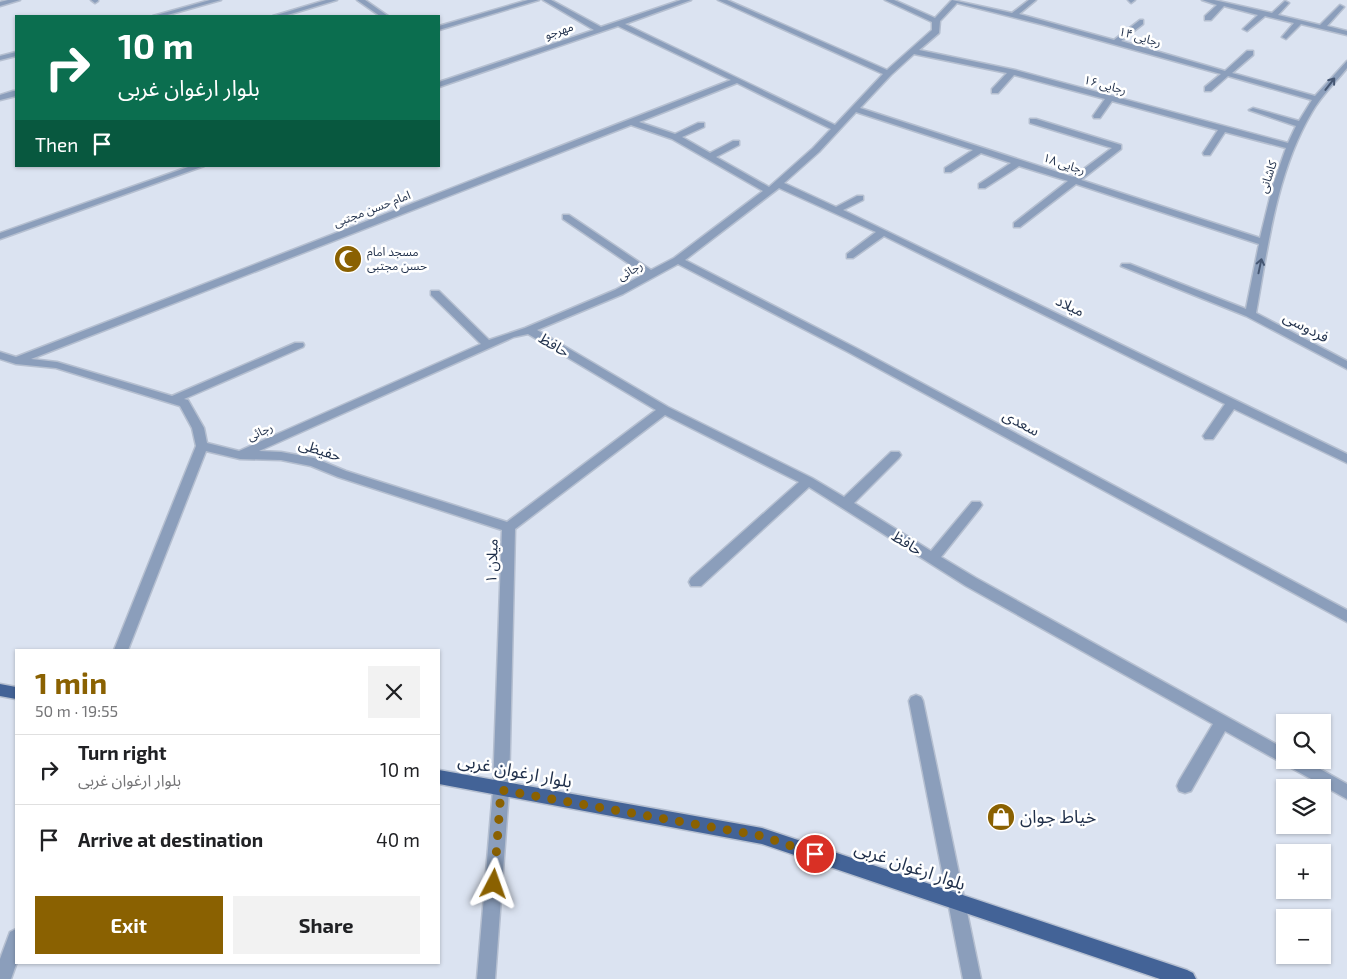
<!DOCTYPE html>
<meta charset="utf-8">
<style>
:root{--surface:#fff;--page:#f2f2f2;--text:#202124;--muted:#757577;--line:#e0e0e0;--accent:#8a6101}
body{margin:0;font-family:"Exo 2","Noto Sans Arabic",sans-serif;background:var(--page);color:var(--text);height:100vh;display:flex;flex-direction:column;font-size:19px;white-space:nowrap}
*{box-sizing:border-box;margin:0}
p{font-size:16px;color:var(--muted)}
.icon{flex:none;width:28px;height:28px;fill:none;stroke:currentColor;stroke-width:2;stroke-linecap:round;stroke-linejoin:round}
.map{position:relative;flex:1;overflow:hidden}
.details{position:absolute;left:15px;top:649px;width:425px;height:315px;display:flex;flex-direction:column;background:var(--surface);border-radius:0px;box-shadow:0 1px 4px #0004}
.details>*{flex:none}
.top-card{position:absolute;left:15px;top:15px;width:425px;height:152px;border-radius:0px;box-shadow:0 1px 4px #0004;background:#0b6e4f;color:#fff;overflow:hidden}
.buttons{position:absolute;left:1276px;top:714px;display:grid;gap:10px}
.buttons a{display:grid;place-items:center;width:55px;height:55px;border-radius:0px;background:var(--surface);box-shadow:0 1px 4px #0004;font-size:25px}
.pin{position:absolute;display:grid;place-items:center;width:42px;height:42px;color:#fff;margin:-21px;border:2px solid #fff;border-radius:50%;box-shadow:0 1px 5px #0007}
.me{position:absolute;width:55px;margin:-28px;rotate:4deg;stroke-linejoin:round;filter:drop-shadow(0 0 4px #0008)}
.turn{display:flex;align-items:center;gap:18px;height:105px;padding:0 20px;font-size:22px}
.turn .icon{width:65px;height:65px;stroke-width:2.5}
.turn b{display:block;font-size:35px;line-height:42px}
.then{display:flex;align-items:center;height:48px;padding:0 20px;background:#0003;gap:10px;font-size:19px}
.round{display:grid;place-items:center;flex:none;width:52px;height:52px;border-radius:0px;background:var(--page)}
.overview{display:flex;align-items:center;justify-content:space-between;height:85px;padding:0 20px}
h1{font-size:30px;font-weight:700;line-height:38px;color:var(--accent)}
.action{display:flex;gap:10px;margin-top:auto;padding:10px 20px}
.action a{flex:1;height:58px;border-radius:0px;background:var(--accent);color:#fff;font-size:20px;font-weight:700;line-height:58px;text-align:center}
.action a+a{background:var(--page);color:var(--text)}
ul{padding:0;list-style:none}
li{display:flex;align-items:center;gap:15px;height:70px;padding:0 20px;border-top:1px solid var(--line)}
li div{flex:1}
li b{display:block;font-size:19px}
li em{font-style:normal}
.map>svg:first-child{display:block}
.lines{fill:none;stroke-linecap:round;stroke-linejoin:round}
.minor-casing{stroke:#b5bfd0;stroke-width:3}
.major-casing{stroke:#b5bfd0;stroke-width:3}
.minor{fill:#8b9ebb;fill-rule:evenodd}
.major{fill:#436397;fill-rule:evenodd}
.oneway{stroke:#455672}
.route{stroke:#8a6101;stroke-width:9;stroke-dasharray:0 16.2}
.labels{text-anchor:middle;stroke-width:5;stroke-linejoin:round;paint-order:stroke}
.far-street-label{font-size:12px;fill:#1f2f4a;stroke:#fff}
.far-poi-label{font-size:12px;fill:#1f2f4a;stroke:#fff;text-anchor:start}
.street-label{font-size:15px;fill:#1f2f4a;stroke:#fff}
.near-street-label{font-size:18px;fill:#1f2f4a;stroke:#fff}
.near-poi-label{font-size:18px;fill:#1f2f4a;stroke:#fff;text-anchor:start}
</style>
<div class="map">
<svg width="1347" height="979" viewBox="0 0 1347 979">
<rect width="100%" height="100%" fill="#dbe3f1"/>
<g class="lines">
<defs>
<g id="minor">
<path d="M8,0H20L0,6V2Z"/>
<path d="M91,0H98V1L95,3Z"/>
<path d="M210,0H221L164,16H153Z"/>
<path d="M326,0H337L284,16H273Z"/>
<path d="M357,0H365L388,16H380Z"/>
<path d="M528,0H539L439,30V26Z"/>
<path d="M543,0H551L601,27L681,0H691L625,24L835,125L883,74L718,0H727L887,70L932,30V22L885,0H894L935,18L952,0L1012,13L1029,0H1036L1019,14L1114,40L1140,20H1143V24L1121,41L1225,71L1247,51H1253V55L1232,73L1315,96L1347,61V68C1335,83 1321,96 1312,112C1277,171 1268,245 1256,313L1347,361V369L1246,316L1121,266L1122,264H1130L1246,309L1259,244L1076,184L1020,227H1014V223L1068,181L1019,166L985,188H979V184L1011,163L981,153L951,172H945V168L973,150L856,112L819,152L784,183L836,207L857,196H863V200L843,210L1347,454V463L1234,409L1213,439H1205L1203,436L1225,404L884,236L853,258H847V254L876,232L779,188L685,260L856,348L1347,610V622L848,352L678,264L623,294L537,330L668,407L812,478L844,497L891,452H899L901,455L899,458L854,503L931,551L972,502H980L982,505L980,508L941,557L976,578L1285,749V760H1304L1347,784V799L1225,731L1191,791L1185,793L1179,791L1177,786L1179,781L1213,724L966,586L809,487L701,586H691L689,582L691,578L799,482L665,415L515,529L509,790L495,979H477L493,790L502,530L338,477L311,466L281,460L240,459L206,451L128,650H114L196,446L192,428L180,406L56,368L16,364L0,359V352L16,357L731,80L618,26L439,87V82L594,30ZM957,3L1044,25L1221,74L1205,87V91H1211L1228,76L1312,100L1299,121L1253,108L1249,110L1296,126L1288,143L1015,70L919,50L939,33L940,21ZM914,54L1007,73L992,89V93H998L1014,75L1105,99L1093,116L1094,118H1100L1112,101L1218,130L1203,153L1204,155H1210L1225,132L1286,148L1273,185L1260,238L1081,180L1121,149V145L1036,119H1030V123L1112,148L1073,177L860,108L891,75ZM737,83L831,129L813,148L769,187L716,157L739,145V141H733L710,153L682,137L704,127V123H698L675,134L639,122ZM631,125L672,139L763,191L674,258L651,270L569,215H563V219L644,274L615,290L525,328L489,340L439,291H431V295L481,344L239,451L207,443L204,428L188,400L184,399L303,347L304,345L303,343H295L172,396L57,362L31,359ZM528,334L656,410L507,522L346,471L314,458L281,452L259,451L514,337Z"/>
<path d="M1128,0H1135L1131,3Z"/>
<path d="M1202,0H1214L1272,13L1285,1L1289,3L1278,15L1320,25L1340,5L1344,7L1327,26L1347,31V35L1301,24L1286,39L1282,37L1294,23L1265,16L1247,31L1243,29L1258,15L1224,6L1211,20H1205V16L1217,5Z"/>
<path d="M16,52V56L0,60V56Z"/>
<path d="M13,91H16V96L0,100V95Z"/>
<path d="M191,166H204L0,239V233Z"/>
<path d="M916,695L921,697L923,701L981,979H963L909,701L911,697Z"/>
<path d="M16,929L17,962L11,979H0V959L10,932Z"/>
</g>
<g id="major">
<path d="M0,684L16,687V699L0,696Z"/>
<path d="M439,770L762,828L1187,970L1193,973L1196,979H1160L762,844L439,784Z"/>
</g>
</defs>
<use href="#minor" class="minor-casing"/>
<use href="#major" class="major-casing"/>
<use href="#minor" class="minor"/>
<use href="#major" class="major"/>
</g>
<defs><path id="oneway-shaft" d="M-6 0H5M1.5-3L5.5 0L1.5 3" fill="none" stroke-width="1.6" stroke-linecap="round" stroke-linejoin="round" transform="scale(1.25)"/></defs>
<g class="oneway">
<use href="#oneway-shaft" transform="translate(1330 84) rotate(-52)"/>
<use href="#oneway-shaft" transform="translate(1260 266) rotate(-78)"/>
</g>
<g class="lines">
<path class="route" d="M494,884L501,790L762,836L815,854"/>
</g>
<defs>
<symbol id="mosque-disc" viewBox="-11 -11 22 22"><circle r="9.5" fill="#8a6101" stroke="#fff"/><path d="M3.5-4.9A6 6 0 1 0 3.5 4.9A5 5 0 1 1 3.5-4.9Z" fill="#fff"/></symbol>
<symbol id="shop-disc" viewBox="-11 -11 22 22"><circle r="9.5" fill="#8a6101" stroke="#fff"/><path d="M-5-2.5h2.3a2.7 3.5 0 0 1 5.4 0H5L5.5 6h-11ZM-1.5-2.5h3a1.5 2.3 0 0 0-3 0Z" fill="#fff"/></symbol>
</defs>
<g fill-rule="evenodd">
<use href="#mosque-disc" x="332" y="243" width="32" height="32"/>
<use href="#shop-disc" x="985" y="801" width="32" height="32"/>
</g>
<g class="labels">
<g class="far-street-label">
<text transform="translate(559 31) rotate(-19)" y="4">مهرجو</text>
<text transform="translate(1140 37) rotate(16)" y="4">رجایی ۱۴</text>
<text transform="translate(1105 85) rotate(15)" y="4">رجایی ۱۶</text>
<text transform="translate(1064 164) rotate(18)" y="4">رجایی ۱۸</text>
<text transform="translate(1268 177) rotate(-72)" y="4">کاشانی</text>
<text transform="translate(372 209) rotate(-21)" y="4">امام حسن مجتبی</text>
<text transform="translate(630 271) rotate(-30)" y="4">رجائی</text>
<text transform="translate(260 432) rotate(-24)" y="4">رجائی</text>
</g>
<g class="far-poi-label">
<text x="367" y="256">مسجد امام<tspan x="367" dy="14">حسن مجتبی</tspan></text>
</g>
<g class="street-label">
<text transform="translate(1070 306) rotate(26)" y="5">میلاد</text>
<text transform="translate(1306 327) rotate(28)" y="5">فردوسی</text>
<text transform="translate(554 345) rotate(31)" y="5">حافظ</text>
<text transform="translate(1021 423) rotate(28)" y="5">سعدی</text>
<text transform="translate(320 450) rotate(18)" y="5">حفیظی</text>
<text transform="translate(907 543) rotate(32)" y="5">حافظ</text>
<text transform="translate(492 561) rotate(-88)" y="5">میلان ۱</text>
</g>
<g class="near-street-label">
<text transform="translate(515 771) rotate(11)" y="6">بلوار ارغوان غربی</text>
<text transform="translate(910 866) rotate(19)" y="6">بلوار ارغوان غربی</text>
</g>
<g class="near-poi-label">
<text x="1020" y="823">خیاط جوان</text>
</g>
</g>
</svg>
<div class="buttons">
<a><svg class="icon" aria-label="search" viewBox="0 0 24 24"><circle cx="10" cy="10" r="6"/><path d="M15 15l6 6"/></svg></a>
<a><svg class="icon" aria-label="layers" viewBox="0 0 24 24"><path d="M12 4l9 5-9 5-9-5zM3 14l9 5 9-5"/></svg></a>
<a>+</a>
<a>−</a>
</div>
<div class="pin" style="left:815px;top:854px;background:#d93025"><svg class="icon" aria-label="arrive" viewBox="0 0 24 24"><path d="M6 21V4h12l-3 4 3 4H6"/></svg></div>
<svg class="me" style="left:494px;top:884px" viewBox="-20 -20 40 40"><path d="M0-17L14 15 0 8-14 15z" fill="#8a6101" stroke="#fff" stroke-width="4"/></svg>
<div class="top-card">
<div class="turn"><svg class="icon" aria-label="right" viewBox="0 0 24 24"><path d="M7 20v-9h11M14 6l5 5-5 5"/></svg><div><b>10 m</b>بلوار ارغوان غربی</div></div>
<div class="then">Then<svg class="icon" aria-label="arrive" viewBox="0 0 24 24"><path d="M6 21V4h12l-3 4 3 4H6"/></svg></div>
</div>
<section class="details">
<div class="overview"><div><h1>1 min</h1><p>50 m · 19:55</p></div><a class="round"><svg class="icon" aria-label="close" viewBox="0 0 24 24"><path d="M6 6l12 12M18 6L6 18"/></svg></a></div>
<ul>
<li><svg class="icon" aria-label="right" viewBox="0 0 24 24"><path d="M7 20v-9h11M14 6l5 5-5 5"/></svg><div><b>Turn right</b><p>بلوار ارغوان غربی</p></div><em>10 m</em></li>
<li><svg class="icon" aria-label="arrive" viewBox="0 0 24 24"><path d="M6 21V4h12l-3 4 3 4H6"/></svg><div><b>Arrive at destination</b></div><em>40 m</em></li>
</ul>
<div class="action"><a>Exit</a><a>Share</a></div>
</section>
</div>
